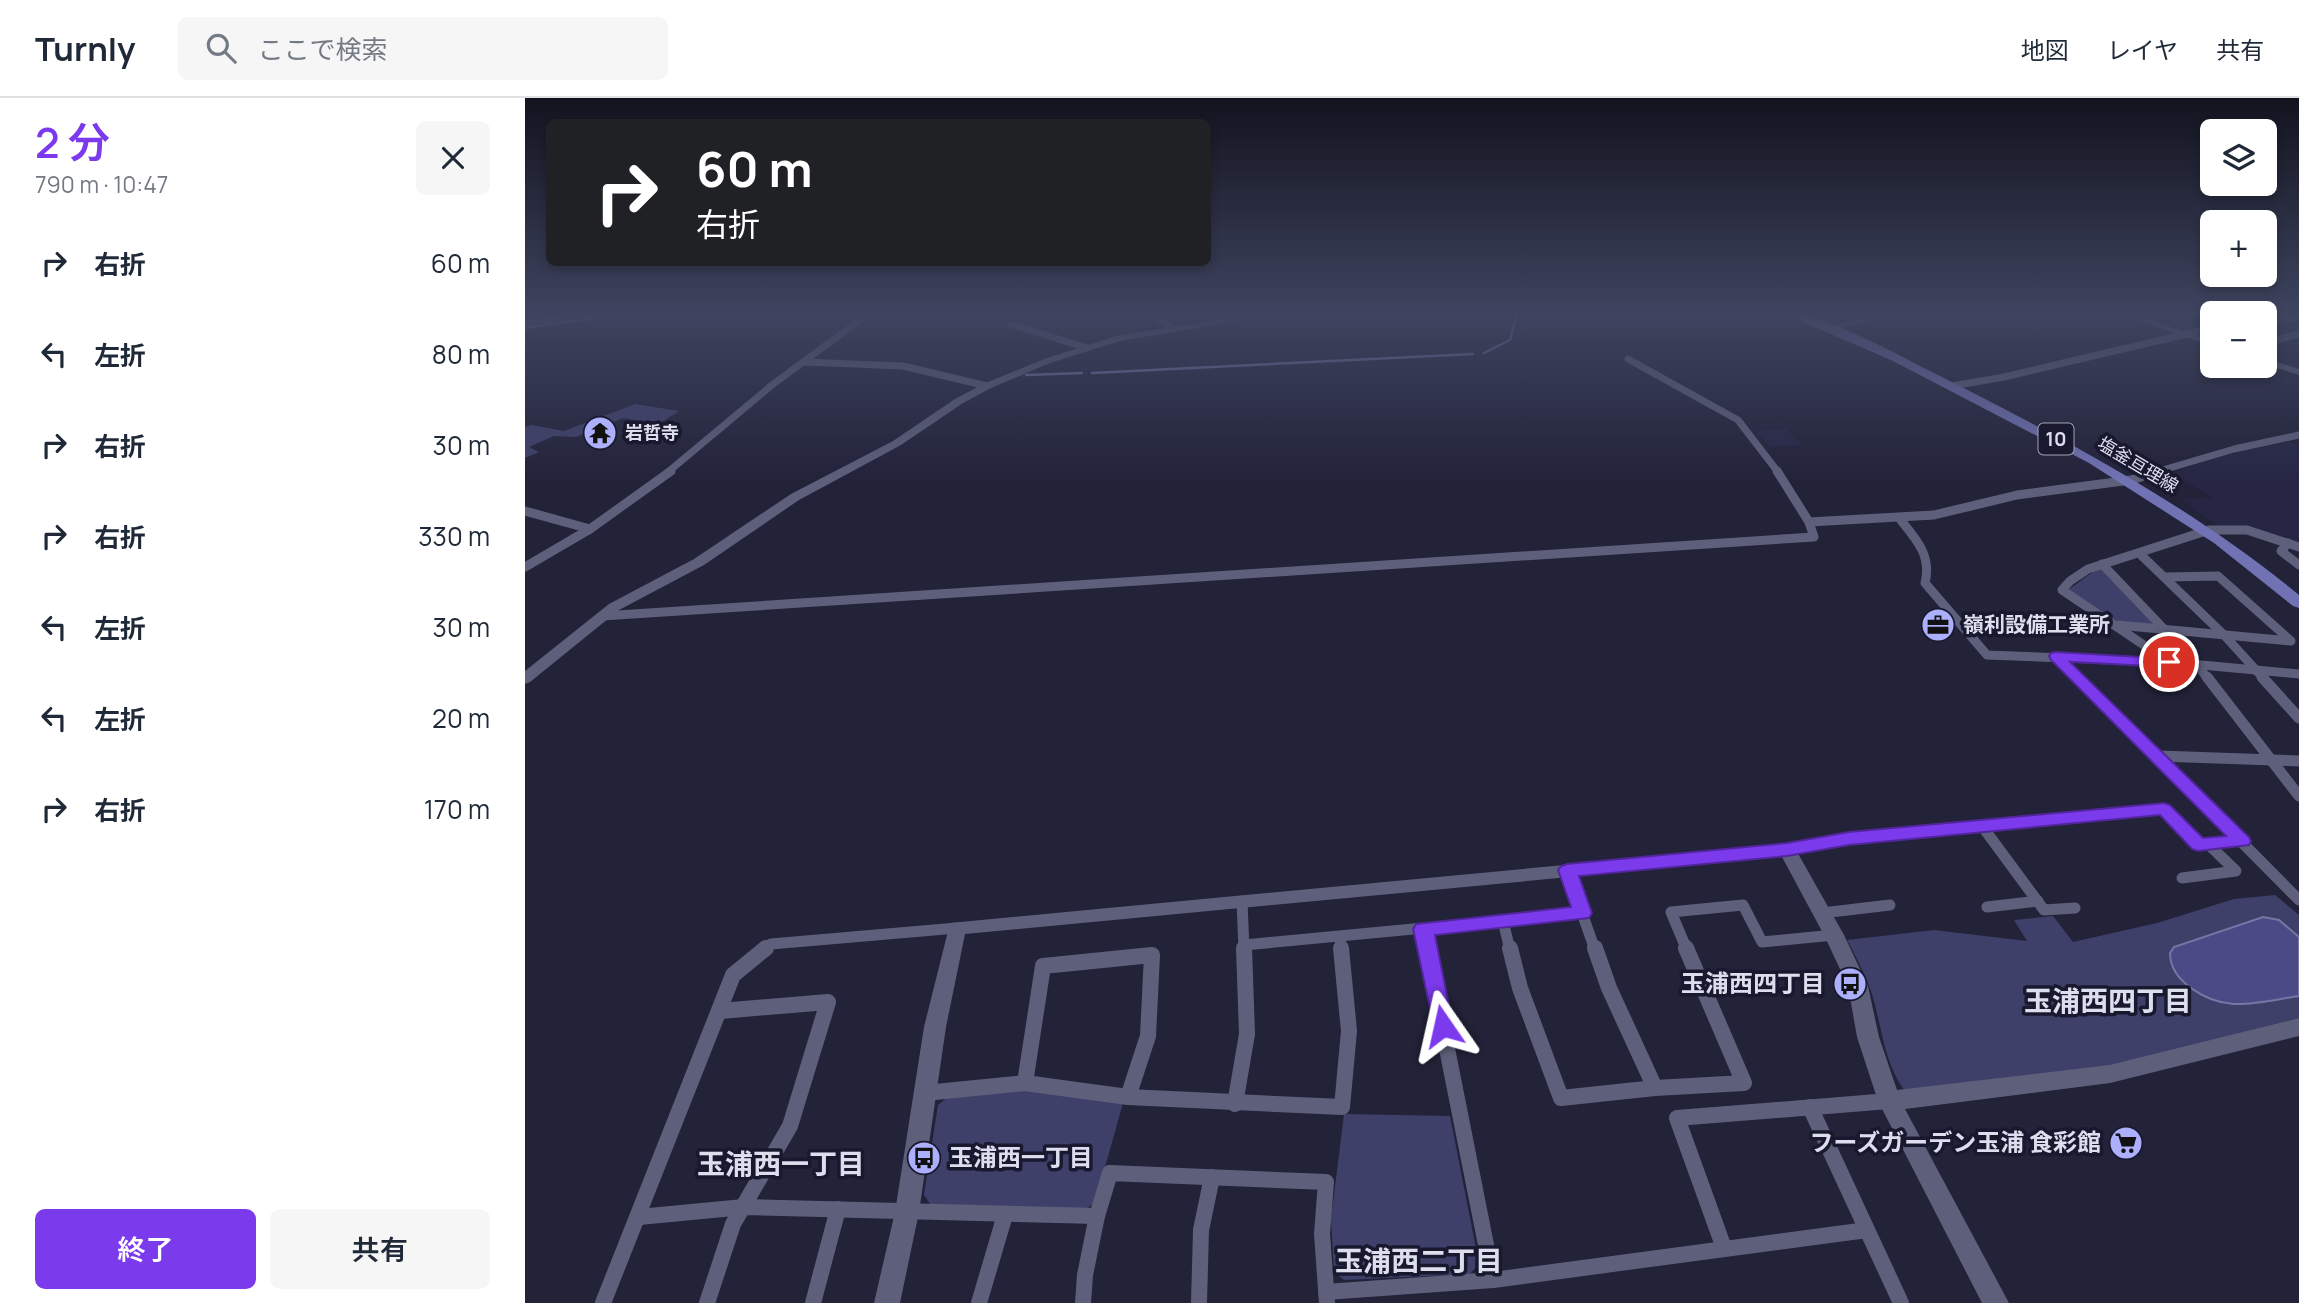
<!DOCTYPE html>
<html lang="ja">
<meta charset="utf-8">
<style>
:root{--surface:#fff;--page:#f6f6f7;--text:#1f2937;--muted:#747a83;--line:#e0e1e3;--accent:#7c3aed}
body{margin:0;font-family:Manrope,"Noto Sans JP",sans-serif;background:var(--page);color:var(--text);height:100vh;display:flex;flex-direction:column;font-size:26px;white-space:nowrap}
*{box-sizing:border-box;margin:0}
p{font-size:23px;color:var(--muted)}
.icon{flex:none;width:38px;height:38px;fill:none;stroke:currentColor;stroke-width:2;stroke-linecap:round;stroke-linejoin:round}
.map{position:relative;flex:1;overflow:hidden}
.details{display:flex;flex-direction:column;background:var(--surface);width:525px}
.details>*{flex:none}
.top-card{position:absolute;left:21px;top:21px;width:665px;height:147px;border-radius:10px;box-shadow:0 4px 10px #0003;background:#202124;color:#fff;overflow:hidden}
.tools{position:absolute;left:1675px;top:21px;display:grid;gap:14px}
.tools a{display:grid;place-items:center;width:77px;height:77px;border-radius:10px;background:var(--surface);box-shadow:0 4px 10px #0003;font-size:35px}
.pin{position:absolute;display:grid;place-items:center;width:60px;height:60px;color:#fff;margin:-30px;border:4px solid #fff;border-radius:50%;box-shadow:0 2px 7px #0007}
.me{position:absolute;width:77px;margin:-38px;rotate:349deg;stroke-linejoin:round;filter:drop-shadow(0 0 5px #0008)}
.turn{display:flex;align-items:center;gap:24px;height:147px;padding:0 35px;font-size:32px}
.turn .icon{width:91px;height:91px;stroke-width:2.5}
.turn b{display:block;font-size:49px;line-height:60px}
.round{display:grid;place-items:center;flex:none;width:74px;height:74px;border-radius:10px;background:var(--page)}
.summary{display:flex;align-items:center;justify-content:space-between;height:119px;padding:0 35px}
h1{font-size:42px;font-weight:600;line-height:52px;color:var(--accent)}
.action{display:flex;gap:14px;margin-top:auto;padding:14px 35px}
.action a{flex:1;height:80px;border-radius:10px;background:var(--accent);color:#fff;font-size:28px;font-weight:600;line-height:80px;text-align:center}
.action a+a{background:var(--page);color:var(--text)}
ul{padding:0;list-style:none}
li{display:flex;align-items:center;gap:21px;height:91px;padding:0 35px}
li div{flex:1}
li b{display:block;font-size:26px}
li em{font-style:normal}
header{display:flex;align-items:center;gap:42px;box-sizing:border-box;height:98px;padding:0 35px;background:var(--surface);border-bottom:2px solid var(--line)}
header strong{font-size:33px}
nav{display:flex;gap:38px;margin-inline-start:auto;font-size:24px}
.search{width:490px;height:63px;background:var(--page);display:flex;align-items:center;gap:18px;box-sizing:border-box;padding:0 24px;border-radius:10px;color:var(--muted);font-size:26px}
main{display:flex;flex:1;min-height:0}
.map>svg:first-child{display:block}
.built{fill:#262644}
.green{fill:#3f406a}
.water{fill:#4b4a87;stroke:#7676a6;stroke-width:2}
.lines{fill:none;stroke-linecap:round;stroke-linejoin:round}
.stream{stroke:#7676a6;stroke-width:2.5}
.street-far3{stroke:#5e607b;stroke-width:7}
.street-far2{stroke:#5e607b;stroke-width:9}
.street-far1{stroke:#5e607b;stroke-width:11}
.street{stroke:#5e607b;stroke-width:16}
.secondary{fill:#5e607b;fill-rule:evenodd}
.primary{fill:#7172b3;fill-rule:evenodd}
.route{fill:#7c3aed;stroke:#51269a;stroke-width:2}
.labels{text-anchor:middle;stroke-width:7;stroke-linejoin:round;paint-order:stroke}
.far-poi-label{font-size:18px;font-weight:bold;fill:#dcdeee;stroke:#18192f;text-anchor:start}
.far-street-label{font-size:18px;fill:#dcdeee;stroke:#18192f}
.shield{fill:#18192f;stroke:#a1a3b5;stroke-width:2}
.shield-label{font-size:19px;font-weight:bold;fill:#dcdeee}
.poi-label{font-size:21px;font-weight:bold;fill:#dcdeee;stroke:#18192f;text-anchor:start}
.near-poi-label{font-size:24px;font-weight:bold;fill:#dcdeee;stroke:#18192f;text-anchor:end}
.near-neighbourhood-label{font-size:28px;font-weight:bold;fill:#dcdeee;stroke:#18192f}
</style>
<header>
<strong>Turnly</strong>
<div class="search"><svg class="icon" aria-label="search" viewBox="0 0 24 24"><circle cx="10" cy="10" r="6"/><path d="M15 15l6 6"/></svg>ここで検索</div>
<nav><a>地図</a><a>レイヤ</a><a>共有</a></nav>
</header>
<main>
<section class="details">
<div class="summary"><div><h1>2 分</h1><p>790 m · 10:47</p></div><a class="round"><svg class="icon" aria-label="close" viewBox="0 0 24 24"><path d="M6 6l12 12M18 6L6 18"/></svg></a></div>
<ul>
<li><svg class="icon" aria-label="right" viewBox="0 0 24 24"><path d="M7 20v-9h11M14 6l5 5-5 5"/></svg><div><b>右折</b></div><em>60 m</em></li>
<li><svg class="icon" aria-label="left" viewBox="0 0 24 24"><path d="M17 20v-9H6M10 6l-5 5 5 5"/></svg><div><b>左折</b></div><em>80 m</em></li>
<li><svg class="icon" aria-label="right" viewBox="0 0 24 24"><path d="M7 20v-9h11M14 6l5 5-5 5"/></svg><div><b>右折</b></div><em>30 m</em></li>
<li><svg class="icon" aria-label="right" viewBox="0 0 24 24"><path d="M7 20v-9h11M14 6l5 5-5 5"/></svg><div><b>右折</b></div><em>330 m</em></li>
<li><svg class="icon" aria-label="left" viewBox="0 0 24 24"><path d="M17 20v-9H6M10 6l-5 5 5 5"/></svg><div><b>左折</b></div><em>30 m</em></li>
<li><svg class="icon" aria-label="left" viewBox="0 0 24 24"><path d="M17 20v-9H6M10 6l-5 5 5 5"/></svg><div><b>左折</b></div><em>20 m</em></li>
<li><svg class="icon" aria-label="right" viewBox="0 0 24 24"><path d="M7 20v-9h11M14 6l5 5-5 5"/></svg><div><b>右折</b></div><em>170 m</em></li>
</ul>
<div class="action"><a>終了</a><a>共有</a></div>
</section>
<div class="map">
<svg width="1774" height="1205" viewBox="0 0 1774 1205">
<rect width="100%" height="100%" fill="#222239"/>
<g class="built">
<path d="M1261,331L1277,347L1245,349L1230,333Z"/>
<path d="M1764,344L1774,348V446L1711,427L1694,428L1655,401L1689,400L1647,376L1687,360Z"/>
</g>
<g class="green">
<path d="M110,306L154,313L134,326L98,320L51,339L29,338L4,349L14,354L0,360V329L7,327L39,333Z"/>
<path d="M1572,471L1578,472L1630,525L1625,528L1587,522L1543,492Z"/>
<path d="M1750,797L1774,817V920L1580,970L1380,993C1359,965 1357,929 1347,896C1341,878 1331,859 1322,842L1409,832L1502,843L1489,822L1528,818L1548,844L1632,825L1709,801Z"/>
<path d="M493,990L598,1005L570,1105L559,1112L406,1107L399,1097L413,1007L424,998Z"/>
<path d="M819,1016L925,1018L954,1166L945,1176L819,1182L809,1174L806,1121Z"/>
</g>
<g class="water">
<path d="M54,216H99L0,230V224Z"/>
<path d="M1738,819L1754,822L1774,839V898C1753,901 1729,907 1708,906C1682,904 1645,884 1645,855L1649,849Z"/>
</g>
<g class="lines">
<g class="stream">
<path d="M959,255L985,242L992,216"/>
<path d="M567,275L948,256"/>
<path d="M501,277L557,275"/>
</g>
<g class="street-far3">
<path d="M628,216L648,231"/>
<path d="M1740,222L1774,220"/>
<path d="M486,226L562,250"/>
<path d="M1740,245L1774,236"/>
<path d="M1103,261L1213,322L1253,374"/>
<path d="M280,264L378,268L462,288"/>
<path d="M1427,288L1479,279L1687,230"/>
<path d="M143,374L247,287L343,216"/>
<path d="M1631,374L1709,351L1774,337"/>
</g>
<g class="street-far2">
<path d="M0,413L65,431"/>
<path d="M1374,420C1391,441 1407,457 1400,485L1462,557L1644,564L1774,576"/>
<path d="M1284,424L1409,417L1492,397L1606,382L1637,373"/>
<path d="M1763,445L1756,453L1774,467"/>
<path d="M1615,456L1700,538L1739,581"/>
<path d="M1577,466L1640,532"/>
<path d="M0,469L65,431L146,373"/>
<path d="M77,518L1289,439L1284,424L1252,373"/>
<path d="M1592,527L1766,543L1693,478L1641,479"/>
<path d="M1531,558L1555,581"/>
<path d="M1644,564L1537,492L1545,483L1563,471L1684,432H1722L1774,449"/>
<path d="M1673,568L1683,581"/>
</g>
<g class="street-far1">
<path d="M1553,579L1774,802"/>
<path d="M1682,579L1774,698"/>
<path d="M1737,579L1774,620"/>
<path d="M1634,658L1774,663"/>
<path d="M1457,728L1519,812L1550,810"/>
<path d="M1262,752L1324,741L1639,711L1673,746L1717,743"/>
<path d="M1042,772L1070,852"/>
<path d="M1657,780L1711,773L1683,746"/>
<path d="M717,803L719,852"/>
<path d="M1462,809L1513,803"/>
<path d="M1297,815L1365,807"/>
<path d="M978,823L985,852"/>
<path d="M898,831L902,852"/>
<path d="M815,839L816,852"/>
<path d="M719,847L1058,815"/>
<path d="M239,852L246,846L432,830"/>
<path d="M1162,852L1146,814L1218,807L1237,844L1309,837"/>
</g>
<g class="street">
<path d="M902,850L968,1182"/>
<path d="M985,850L995,890L1036,1000L1130,990L1219,985L1161,850"/>
<path d="M1070,850L1084,890L1130,990"/>
<path d="M500,985L518,868L627,857L623,938L603,999"/>
<path d="M400,995L500,985L603,999L817,1009L824,933L816,850"/>
<path d="M710,1006L722,936L719,850"/>
<path d="M1285,1009L1376,1205"/>
<path d="M114,1119L219,1109L572,1118L585,1075L801,1084L797,1136L802,1205"/>
<path d="M1199,1150L1152,1020L1364,1003"/>
<path d="M801,1194L968,1182L1342,1132"/>
<path d="M78,1205L208,877L241,850"/>
<path d="M182,1205L208,1126L265,1028L303,904L195,913"/>
<path d="M288,1205L313,1111"/>
<path d="M454,1205L480,1117"/>
<path d="M558,1205L560,1177L572,1118"/>
<path d="M674,1205L676,1132L687,1079"/>
</g>
<g class="secondary">
<path d="M734,216H753L595,243L525,265L466,290L438,305L376,347L274,402L179,467L94,512L5,584L0,586V573L84,506L169,461L266,396L368,343L430,301L458,286L519,261L591,238Z"/>
<path d="M1358,216H1374L1305,232L1300,229Z"/>
<path d="M1594,216H1606L1687,242V248Z"/>
<path d="M1740,260L1774,271V277L1740,266Z"/>
<path d="M1262,746L1268,748L1271,752L1319,837L1343,888L1354,939L1372,992L1585,967L1774,920V938L1585,985L1380,1011L1484,1205H1457L1353,1003L1332,939L1323,888L1299,837L1257,759L440,836L421,929L394,1114L375,1205H349L370,1114L399,929L425,825Z"/>
</g>
<path class="primary" d="M1260,216C1298,214 1371,256 1407,274C1536,339 1662,405 1774,497V510L1768,508L1689,445L1564,365L1368,263Z"/>
</g>
<linearGradient id="sky" x2="0" y2="1"><stop stop-color="#13131f"/><stop offset="0.56" stop-color="#3e445f"/><stop offset="1" stop-color="#3e445f" stop-opacity="0"/></linearGradient>
<rect width="1774" height="384" fill="url(#sky)"/>
<path class="route" d="M1531,554L1650,561L1652,564L1650,567L1644,569L1545,564L1724,739L1726,743L1724,747L1673,753L1667,751L1635,717L1324,747L1262,758L1054,778L1067,815L1064,820L910,837L928,928L925,934L918,936L910,934L888,831L891,826L1046,809L1033,772L1036,768L1042,766L1262,745L1324,734L1639,705L1645,707L1678,740L1701,738L1526,562L1524,558L1526,555Z"/>
<defs>
<symbol id="temple-disc" viewBox="-11 -11 22 22"><circle r="9.5" fill="#acaffb" stroke="#18192f"/><path d="M0-6L5-2H3V0L6.5 2.5H4V6H1.5V3h-3V6H-4V2.5H-6.5L-3 0V-2H-5Z" fill="#111"/></symbol>
<symbol id="office-disc" viewBox="-11 -11 22 22"><circle r="9.5" fill="#acaffb" stroke="#18192f"/><path d="M-6-3h4V-5.5h4V-3h4V5H-6ZM-1-4.5V-3h2v-1.5ZM-6 0V1H6V0Z" fill="#111"/></symbol>
<symbol id="bus-disc" viewBox="-11 -11 22 22"><circle r="9.5" fill="#acaffb" stroke="#18192f"/><path d="M-5-6H5V4H4V6H2V4H-2V6H-4V4H-5ZM-3.5-4V0h7V-4ZM-3.5 1.2v1.5H-2V1.2ZM2 1.2v1.5H3.5V1.2Z" fill="#111"/></symbol>
<symbol id="supermarket-disc" viewBox="-11 -11 22 22"><circle r="9.5" fill="#acaffb" stroke="#18192f"/><path d="M-6-5.5h2.5l.6 2H6L4.5 2H-2.5L-4.4-4H-6ZM-1.5 3.2a1.3 1.3 0 1 0 .1 0ZM3 3.2a1.3 1.3 0 1 0 .1 0Z" fill="#111"/></symbol>
</defs>
<g fill-rule="evenodd">
<use href="#temple-disc" x="56" y="316" width="38" height="38"/>
<use href="#office-disc" x="1394" y="508" width="38" height="38"/>
<use href="#bus-disc" x="1306" y="867" width="38" height="38"/>
<use href="#supermarket-disc" x="1582" y="1026" width="38" height="38"/>
<use href="#bus-disc" x="380" y="1041" width="38" height="38"/>
</g>
<g class="labels">
<g class="far-poi-label">
<text x="100" y="341">岩哲寺</text>
</g>
<g class="far-street-label">
<text transform="translate(1613 367) rotate(31)" y="6">塩釜亘理線</text>
</g>
<rect class="shield" x="1513.5" y="325.5" width="35" height="31" rx="5"/>
<g class="shield-label">
<text x="1531" y="348">10</text>
</g>
<g class="poi-label">
<text x="1438" y="534">嶺利設備工業所</text>
</g>
<g class="near-poi-label">
<text x="1300" y="894">玉浦西四丁目</text>
<text x="1576" y="1053">フーズガーデン玉浦 食彩館</text>
<text x="424" y="1068" text-anchor="start">玉浦西一丁目</text>
</g>
<g class="near-neighbourhood-label">
<text x="1583" y="913">玉浦西四丁目</text>
<text x="256" y="1076">玉浦西一丁目</text>
<text x="894" y="1173">玉浦西二丁目</text>
</g>
</g>
</svg>
<div class="tools">
<a><svg class="icon" aria-label="layers" viewBox="0 0 24 24"><path d="M12 4l9 5-9 5-9-5zM3 14l9 5 9-5"/></svg></a>
<a>+</a>
<a>−</a>
</div>
<div class="pin" style="left:1644px;top:564px;background:#d93025"><svg class="icon" aria-label="arrive" viewBox="0 0 24 24"><path d="M6 21V4h12l-3 4 3 4H6"/></svg></div>
<svg class="me" style="left:918px;top:928px" viewBox="-20 -20 40 40"><path d="M0-17L14 15 0 8-14 15z" fill="#7c3aed" stroke="#fff" stroke-width="4"/></svg>
<div class="top-card">
<div class="turn"><svg class="icon" aria-label="right" viewBox="0 0 24 24"><path d="M7 20v-9h11M14 6l5 5-5 5"/></svg><div><b>60 m</b>右折</div></div>
</div>
</div>
</main>
